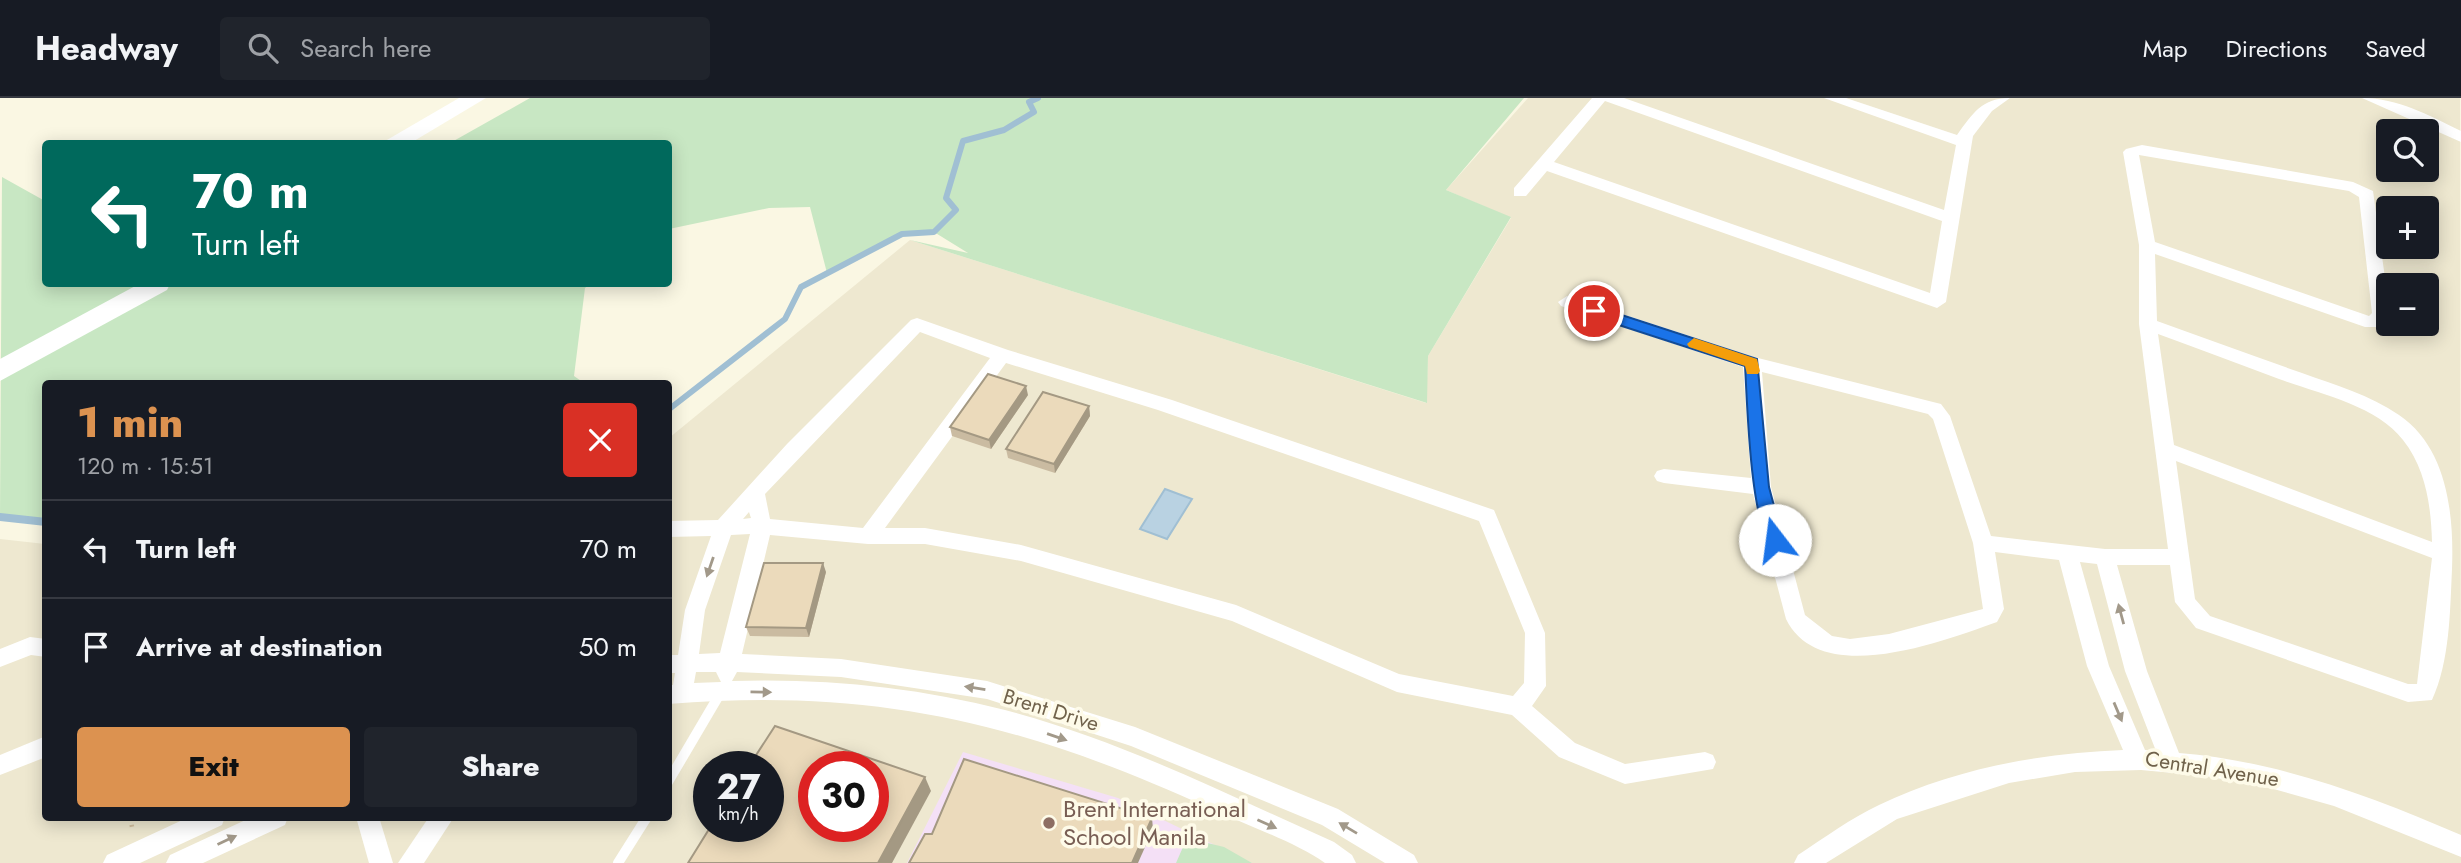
<!DOCTYPE html>
<meta charset="utf-8">
<style>
:root{--surface:#171b24;--page:#20242c;--text:#f1f3f6;--muted:#9ea1a6;--line:#363941;--accent:#dc9250}
body{margin:0;font-family:Jost,sans-serif;background:var(--page);color:var(--text);height:100vh;display:flex;flex-direction:column;font-size:26px;white-space:nowrap}
*{box-sizing:border-box;margin:0}
p{font-size:23px;color:var(--muted)}
.icon{flex:none;width:38px;height:38px;fill:none;stroke:currentColor;stroke-width:2;stroke-linecap:round;stroke-linejoin:round}
.map{position:relative;flex:1;overflow:hidden}
.side{position:absolute;left:42px;top:282px;width:630px;height:441px;display:flex;flex-direction:column;background:var(--surface);border-radius:7px;box-shadow:0 4px 18px #0003}
.side>*{flex:none}
.hud{position:absolute;left:42px;top:42px;width:630px;height:147px;border-radius:7px;box-shadow:0 4px 18px #0003;background:#00695c;color:#fff;overflow:hidden}
.controls{position:absolute;left:2376px;top:21px;display:grid;gap:14px}
.controls a{display:grid;place-items:center;width:63px;height:63px;border-radius:7px;background:var(--surface);box-shadow:0 4px 18px #0003;font-size:35px}
.speed{position:absolute;left:693px;top:653px;display:flex;gap:14px;font-size:35px;font-weight:700;text-align:center}
.speed>*{display:grid;place-content:center;width:91px;height:91px;border-radius:50%;background:var(--surface);box-shadow:0 4px 18px #0003;line-height:1}
.speed small{font-size:18px;font-weight:400}
.speed .limit{border:10px solid #d22;background:#fff;color:#111}
.pin{position:absolute;display:grid;place-items:center;width:60px;height:60px;color:#fff;margin:-30px;border:4px solid #fff;border-radius:50%;box-shadow:0 2px 7px #0007}
.me{position:absolute;width:77px;margin:-38px;rotate:345deg;stroke-linejoin:round;filter:drop-shadow(0 0 5px #0008)}
.turn{display:flex;align-items:center;gap:24px;height:147px;padding:0 35px;font-size:32px}
.turn .icon{width:91px;height:91px;stroke-width:2.5}
.turn b{display:block;font-size:49px;line-height:60px}
.round{display:grid;place-items:center;flex:none;width:74px;height:74px;border-radius:7px;background:var(--page)}
.summary{display:flex;align-items:center;justify-content:space-between;height:119px;padding:0 35px}
h1{font-size:42px;font-weight:800;line-height:52px;color:var(--accent)}
.cta{display:flex;gap:14px;margin-top:auto;padding:14px 35px}
.cta a{flex:1;height:80px;border-radius:7px;background:var(--accent);color:#111;font-size:28px;font-weight:800;line-height:80px;text-align:center}
.cta a+a{background:var(--page);color:var(--text)}
ul{padding:0;list-style:none}
li{display:flex;align-items:center;gap:21px;height:98px;padding:0 35px;border-top:2px solid var(--line)}
li div{flex:1}
li b{display:block;font-size:26px}
li em{font-style:normal}
header{display:flex;align-items:center;gap:42px;box-sizing:border-box;height:98px;padding:0 35px;background:var(--surface);border-bottom:2px solid var(--line)}
header strong{font-size:33px}
nav{display:flex;gap:38px;margin-inline-start:auto;font-size:24px}
.search{width:490px;height:63px;background:var(--page);display:flex;align-items:center;gap:18px;box-sizing:border-box;padding:0 24px;border-radius:7px;color:var(--muted);font-size:26px}
.map>svg:first-child{display:block}
.residential{fill:#eee8d0;fill-rule:evenodd}
.education{fill:#f4e0f6}
.green{fill:#c8e7c3}
.water{fill:#b9d2e2;stroke:#a0bfd3;stroke-width:2}
.lines{fill:none;stroke-linecap:round;stroke-linejoin:round}
.stream-far1{stroke:#a0bfd3;stroke-width:6}
.stream{stroke:#a0bfd3;stroke-width:8}
.path{stroke:#d2c0a0;stroke-width:4.5;stroke-dasharray:2 6;stroke-linecap:butt}
.lane{stroke:#fff;stroke-width:10}
.street{fill:#fff;fill-rule:evenodd}
.secondary{fill:#fff;fill-rule:evenodd}
.wall{fill:#cabba1}
.shaded-wall{fill:#a49983}
.building{fill:#ebdabb;stroke:#a49983;stroke-width:2;fill-rule:evenodd}
.oneway{fill:#a2998a}
.route{fill:#1a73e8;stroke:#114b97;stroke-width:2}
.slow{fill:#f59e0b}
.education-dot{fill:#8d6e63;stroke:#fefbe9;stroke-width:2.5}
.labels{text-anchor:middle;stroke-width:7;stroke-linejoin:round;paint-order:stroke}
.street-label{font-size:21px;fill:#70624b;stroke:#fefbe9}
.near-education-label{font-size:24px;fill:#785e54;stroke:#fefbe9;text-anchor:start}
</style>
<header>
<strong>Headway</strong>
<div class="search"><svg class="icon" aria-label="search" viewBox="0 0 24 24"><circle cx="10" cy="10" r="6"/><path d="M15 15l6 6"/></svg>Search here</div>
<nav><a>Map</a><a>Directions</a><a>Saved</a></nav>
</header>
<div class="map">
<svg width="2461" height="765" viewBox="0 0 2461 765">
<rect width="100%" height="100%" fill="#faf7e3"/>
<path class="residential" d="M1528,0H2460L2461,765H0V441L45,446L46,719H668L669,340L910,142L1426,305L1428,258L1511,120L1446,92ZM2389,33H2427V72H2389ZM2389,110H2427V149H2389ZM2389,187H2427V226H2389ZM709,668H768V728H709ZM814,668H873V728H814Z"/>
<path class="education" d="M963,654L1118,700L1252,765H907Z"/>
<g class="green">
<path d="M530,0H1524L1446,92L1511,119L1428,258L1427,305L910,142L968,155L934,134L902,136L827,175L810,109L769,110L669,131L668,46L450,45Z"/>
<path d="M2,79L45,103L46,186H193L199,189L205,186H590L585,190L574,278L584,285H46L45,423L0,419Z"/>
<path d="M1187,740L1224,749L1252,765H1176Z"/>
</g>
<path class="water" d="M1165,391L1192,401L1167,441L1140,431Z"/>
<g class="lines">
<path class="stream-far1" d="M668,312L785,221L801,189L902,136L934,134L956,112L946,100L963,43L1004,32L1034,14L1029,4L1038,0"/>
<path class="stream" d="M0,419L46,424"/>
<path class="path" d="M130,719L133,734"/>
<g class="lane">
<path d="M668,684L721,594"/>
<path d="M618,765L647,719"/>
</g>
<g class="street">
<path d="M1592,0H1624L1944,112L1956,47L1824,0H1846L1957,37C1973,15 1982,0 2010,0L1992,13L1973,38L1946,204L1937,210L1547,73L1526,98H1514V90ZM1605,3L1942,123L1930,195L1554,64Z"/>
<path d="M2362,0C2398,0 2428,17 2461,33V44Z"/>
<path d="M2142,47L2353,84L2373,93L2389,209V219L2377,229H2365L2155,156L2157,223C2205,240 2253,258 2302,275C2335,287 2370,297 2399,317C2448,350 2454,418 2452,471C2450,513 2450,563 2432,602L2408,604L2196,530L2175,504L2170,467H2117L2147,573L2179,655C2278,663 2371,698 2461,737V759L2334,708L2270,690L2206,678L2141,672L2075,674L2009,685L1897,721L1826,765H1794L1798,757C1824,740 1851,720 1879,707C1954,671 2040,655 2123,652L2087,568L2059,462L1995,454L2004,511L1997,524C1943,543 1820,591 1786,521L1753,396L1664,385L1657,383L1654,378L1657,373L1664,371L1751,380L1743,269L1561,208L1558,204L1567,198L1754,259L1941,306L1950,318L1991,438L2105,451H2168L2139,226V147L2123,54L2126,51ZM2139,57L2349,93L2359,99L2372,215L2369,218L2155,144ZM2158,236C2199,251 2239,266 2279,281C2319,296 2376,307 2403,342C2426,371 2431,408 2432,444L2174,347ZM1762,274L1928,316L1933,321L1973,445L1983,511L1889,536L1850,541L1832,538L1805,517L1771,389ZM2176,363L2432,460L2417,586H2408L2210,518L2195,501ZM2080,464L2097,466L2125,573L2156,653L2145,652L2109,568Z"/>
<path d="M917,220L1008,252L1172,302L1494,412L1545,535L1546,588L1532,608L1575,645L1625,666L1705,654L1713,657L1716,664L1713,671L1625,686L1559,659L1512,617L1397,594L1232,523L1021,463L925,446H868L770,437L742,556L841,561L987,583L1135,629L1338,711L1414,757L1418,765H1385L1322,727L1131,648L987,601L841,579L737,574L732,583C824,580 916,589 1005,612C1120,642 1226,696 1334,744L1352,757L1356,765H1325C1295,744 1244,726 1209,710C1023,625 874,589 668,606V587H673L675,575H668V557H678L685,512L711,438L668,439V423L718,422L787,346L911,222ZM920,234L990,260L863,430L770,421L765,396ZM1006,265L1158,312L1479,423L1525,535L1524,585L1513,598L1399,576L1236,507L1021,447L925,430H885ZM749,414L751,420L743,421ZM750,436L720,555L699,556L705,512L731,437ZM696,574H716L721,584L694,585Z"/>
<path d="M30,539L46,541V559L31,557L0,569V551Z"/>
<path d="M46,638V659L0,677V657Z"/>
<path d="M189,719H225L222,727L140,765H103L107,757Z"/>
<path d="M252,719H288L285,727L203,765H166L170,757Z"/>
<path d="M356,719H379L393,765H369Z"/>
<path d="M429,719H454L424,765H398Z"/>
</g>
<g class="secondary">
<path d="M459,0H486L409,46H380Z"/>
<path d="M139,186H170L167,192L0,283V261Z"/>
</g>
</g>
<g class="wall">
<path d="M1028,297L991,351L952,338L950,329Z"/>
<path d="M1089,308L1090,318L1055,375L1008,360L1006,351Z"/>
<path d="M826,474L809,539L750,538L746,529Z"/>
</g>
<g class="shaded-wall">
<path d="M1026,288L1028,297L991,351L989,342Z"/>
<path d="M1089,308L1090,318L1055,375L1054,366Z"/>
<path d="M823,465L826,474L809,539L806,530Z"/>
<path d="M925,679L931,693L892,765H878Z"/>
<path d="M1152,720L1153,731L1138,765H1132Z"/>
</g>
<g class="building">
<path d="M988,276L1026,288L989,342L950,329Z"/>
<path d="M1043,294L1089,308L1054,366L1006,351Z"/>
<path d="M764,465H823L806,530L746,529Z"/>
<path d="M775,628L925,679L878,765H688L711,728H768V668H749ZM814,668H873V728H814Z"/>
<path d="M964,661L1152,720L1132,765H909L925,736H932Z"/>
</g>
<defs><path id="oneway-solid" d="M-6-.8H1V-3.2L6.5 0L1 3.2V.8H-6Z" transform="scale(1.75)"/></defs>
<g class="oneway">
<use href="#oneway-solid" transform="translate(710 469) rotate(109)"/>
<use href="#oneway-solid" transform="translate(2121 516) rotate(-105)"/>
<use href="#oneway-solid" transform="translate(975 590) rotate(-171)"/>
<use href="#oneway-solid" transform="translate(761 594) rotate(1)"/>
<use href="#oneway-solid" transform="translate(2118 614) rotate(67)"/>
<use href="#oneway-solid" transform="translate(1057 639) rotate(19)"/>
<use href="#oneway-solid" transform="translate(1267 726) rotate(24)"/>
<use href="#oneway-solid" transform="translate(1348 730) rotate(-149)"/>
<use href="#oneway-solid" transform="translate(227 742) rotate(-25)"/>
</g>
<path class="route" d="M1594,208L1757,261L1769,389L1783,442L1781,446L1775,448C1750,440 1747,296 1745,268L1588,217V209Z"/>
<path class="slow" d="M1694,240L1757,261L1760,273L1758,276H1747L1745,268L1689,249L1687,246Z"/>
<circle class="education-dot" cx="1049" cy="725" r="7"/>
<g class="labels">
<g class="street-label">
<text transform="translate(1051 612) rotate(17)" y="7">Brent Drive</text>
<text transform="translate(2212 671) rotate(9)" y="7">Central Avenue</text>
</g>
<g class="near-education-label">
<text x="1063" y="719">Brent International<tspan x="1063" dy="28">School Manila</tspan></text>
</g>
</g>
</svg>
<div class="controls">
<a><svg class="icon" aria-label="search" viewBox="0 0 24 24"><circle cx="10" cy="10" r="6"/><path d="M15 15l6 6"/></svg></a>
<a>+</a>
<a>−</a>
</div>
<div class="speed"><div>27<small>km/h</small></div><div class="limit">30</div></div>
<div class="pin" style="left:1594px;top:213px;background:#d93025"><svg class="icon" aria-label="arrive" viewBox="0 0 24 24"><path d="M6 21V4h12l-3 4 3 4H6"/></svg></div>
<svg class="me" style="left:1775px;top:442px" viewBox="-20 -20 40 40"><circle r="19" fill="#fff"/><path d="M0-13L10 11 0 6-10 11z" fill="#1a73e8"/></svg>
<div class="hud">
<div class="turn"><svg class="icon" aria-label="left" viewBox="0 0 24 24"><path d="M17 20v-9H6M10 6l-5 5 5 5"/></svg><div><b>70 m</b>Turn left</div></div>
</div>
<section class="side">
<div class="summary"><div><h1>1 min</h1><p>120 m · 15:51</p></div><a class="round" style="background:#d93025;color:#fff"><svg class="icon" aria-label="close" viewBox="0 0 24 24"><path d="M6 6l12 12M18 6L6 18"/></svg></a></div>
<ul>
<li><svg class="icon" aria-label="left" viewBox="0 0 24 24"><path d="M17 20v-9H6M10 6l-5 5 5 5"/></svg><div><b>Turn left</b></div><em>70 m</em></li>
<li><svg class="icon" aria-label="arrive" viewBox="0 0 24 24"><path d="M6 21V4h12l-3 4 3 4H6"/></svg><div><b>Arrive at destination</b></div><em>50 m</em></li>
</ul>
<div class="cta"><a>Exit</a><a>Share</a></div>
</section>
</div>
